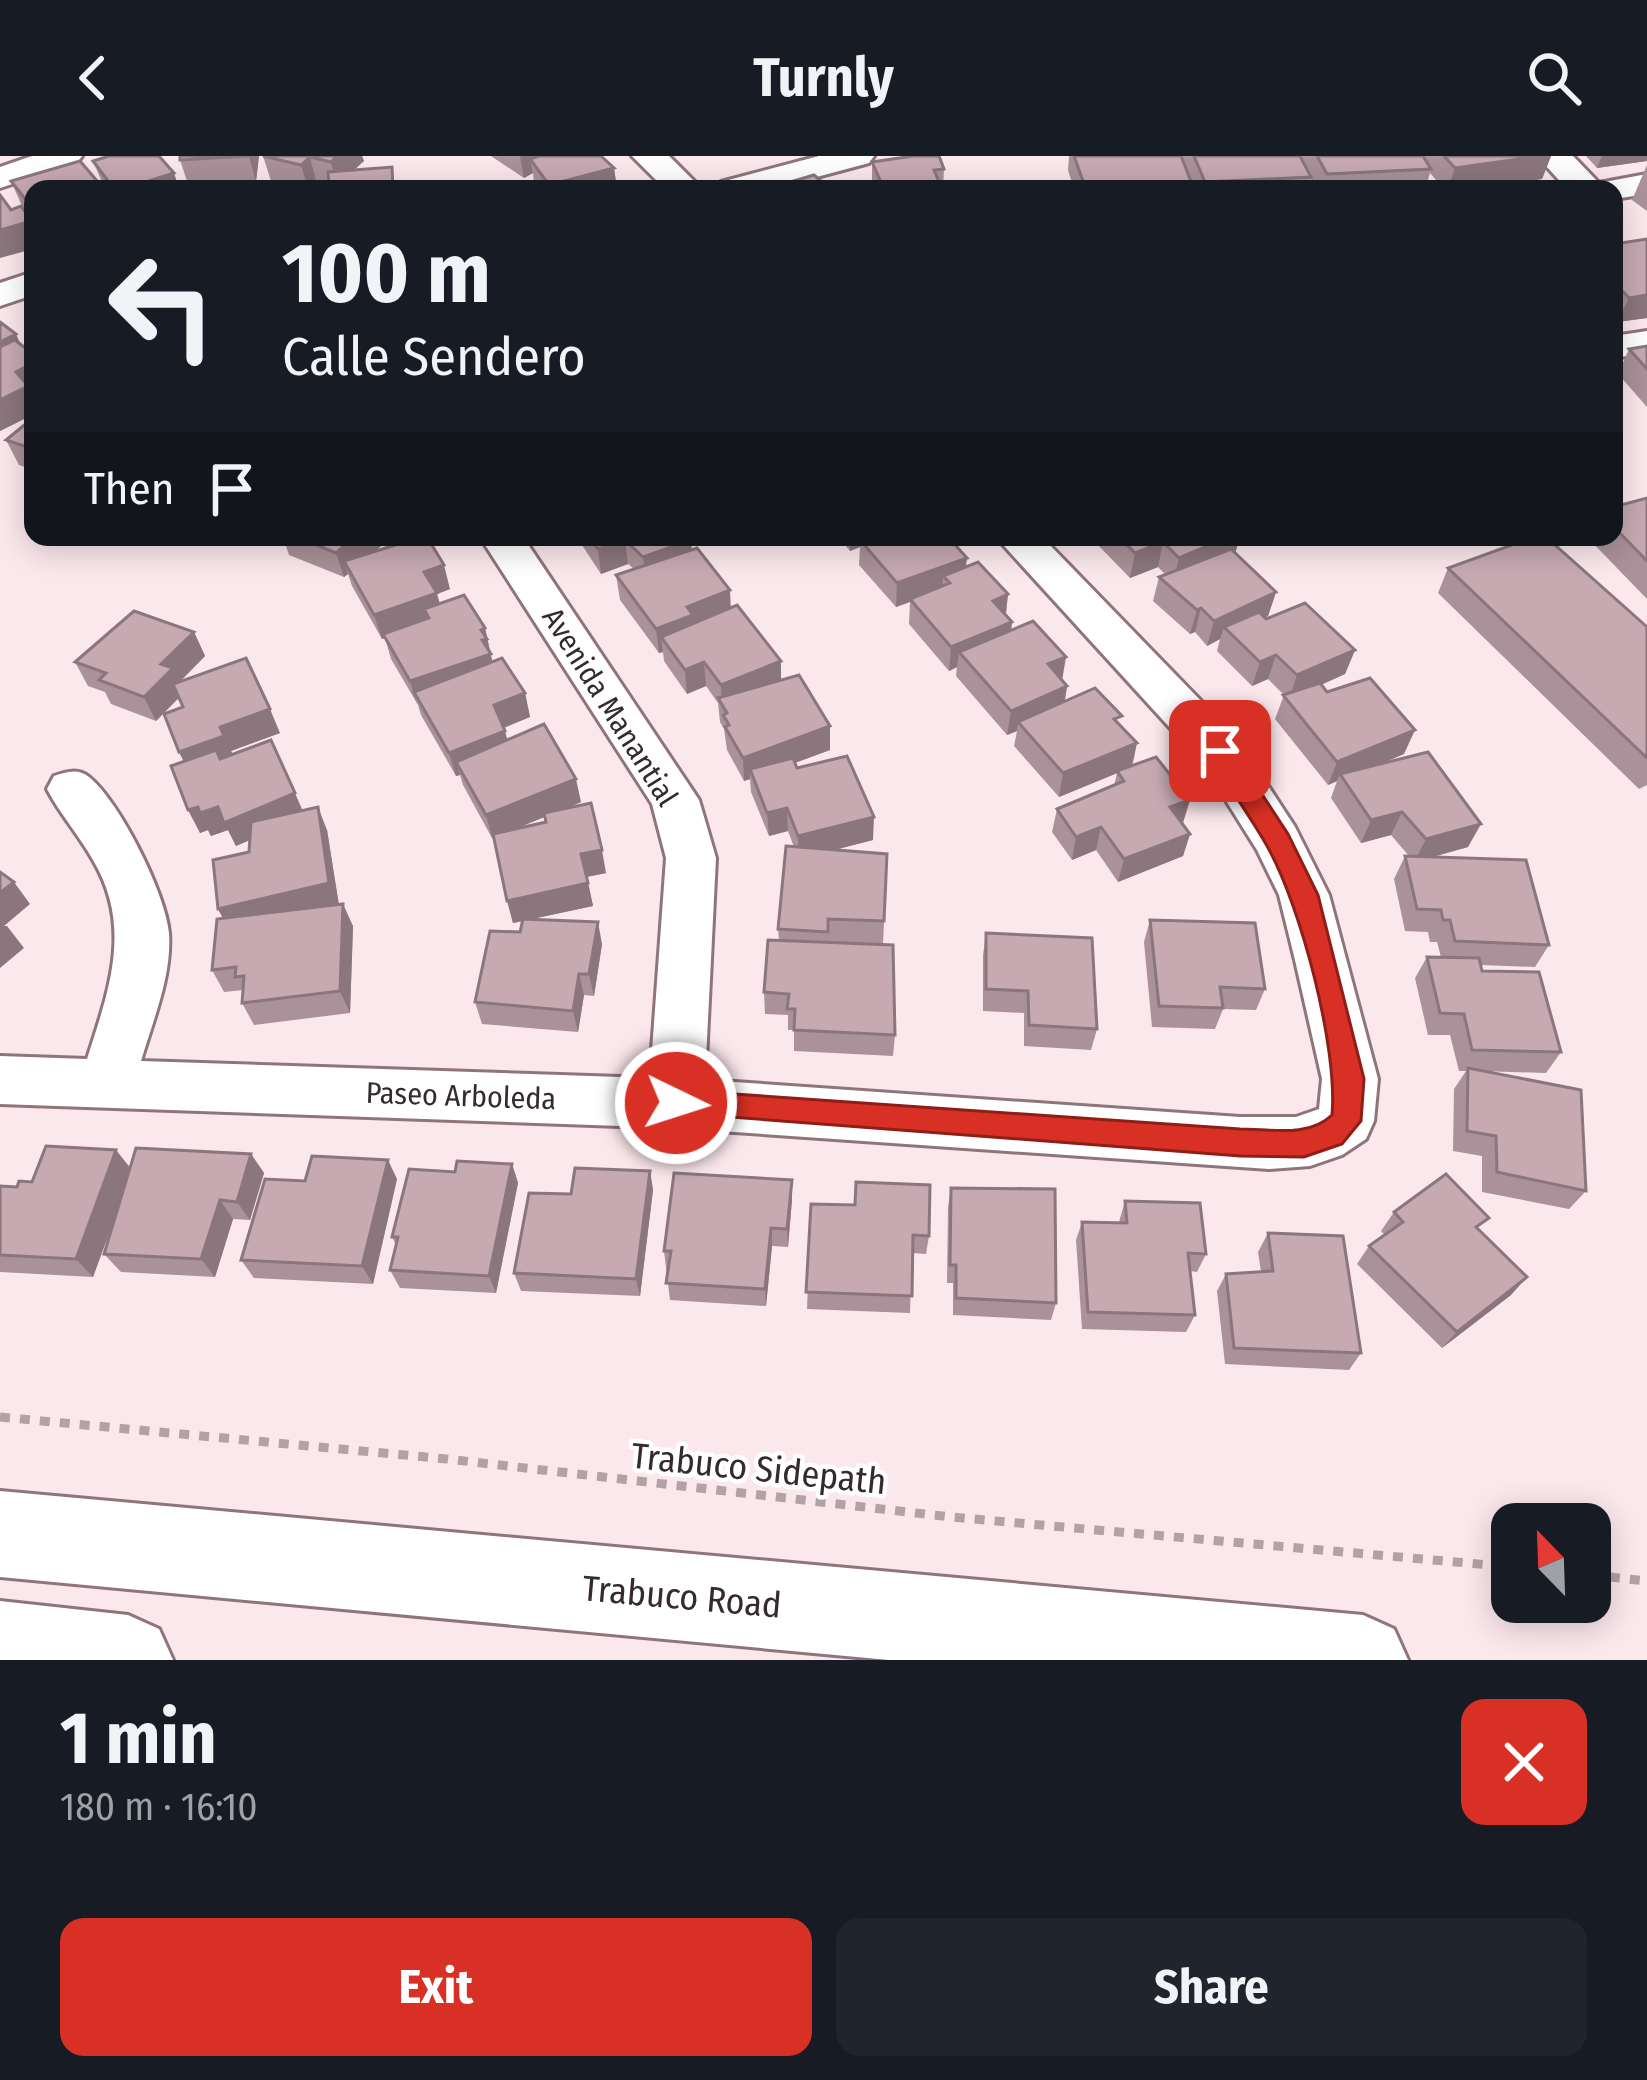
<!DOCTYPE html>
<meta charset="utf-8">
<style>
:root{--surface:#171b24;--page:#20242c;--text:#f1f3f6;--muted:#9ea1a6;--accent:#d93025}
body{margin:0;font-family:"Fira Sans Condensed",sans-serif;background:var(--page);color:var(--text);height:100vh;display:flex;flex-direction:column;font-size:45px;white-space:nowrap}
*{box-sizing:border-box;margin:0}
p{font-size:39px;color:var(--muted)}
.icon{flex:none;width:66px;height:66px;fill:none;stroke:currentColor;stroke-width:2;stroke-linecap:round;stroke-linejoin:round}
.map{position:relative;height:1504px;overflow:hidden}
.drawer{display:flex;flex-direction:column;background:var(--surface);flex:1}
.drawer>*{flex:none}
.hud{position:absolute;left:24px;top:24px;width:1599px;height:366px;border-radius:24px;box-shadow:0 6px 30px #0003;background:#171b24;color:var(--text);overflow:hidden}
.needle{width:78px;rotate:337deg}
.fabs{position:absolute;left:1491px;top:1347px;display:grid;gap:24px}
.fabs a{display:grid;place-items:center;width:120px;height:120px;border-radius:24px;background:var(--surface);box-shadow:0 6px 30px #0003;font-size:60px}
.pin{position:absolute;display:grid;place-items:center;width:102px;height:102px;color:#fff;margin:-51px;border-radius:24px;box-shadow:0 6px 18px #0006}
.me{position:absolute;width:132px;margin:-66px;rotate:94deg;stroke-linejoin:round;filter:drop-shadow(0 0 9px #0008)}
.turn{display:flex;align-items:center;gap:42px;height:252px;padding:0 60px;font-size:54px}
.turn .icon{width:156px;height:156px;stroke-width:2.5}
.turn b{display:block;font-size:84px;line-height:102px}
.then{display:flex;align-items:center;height:114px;padding:0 60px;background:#0003;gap:24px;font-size:45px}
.round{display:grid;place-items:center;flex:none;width:126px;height:126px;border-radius:24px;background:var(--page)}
.overview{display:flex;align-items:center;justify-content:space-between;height:204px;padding:0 60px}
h1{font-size:72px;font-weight:700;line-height:90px}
.action{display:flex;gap:24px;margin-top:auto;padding:24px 60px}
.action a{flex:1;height:138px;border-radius:24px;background:var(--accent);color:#fff;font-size:48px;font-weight:700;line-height:138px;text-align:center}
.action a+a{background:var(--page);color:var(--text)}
header{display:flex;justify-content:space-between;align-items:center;height:156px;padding:0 60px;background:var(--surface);font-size:54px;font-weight:700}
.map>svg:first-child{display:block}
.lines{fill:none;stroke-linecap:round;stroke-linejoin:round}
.minor-casing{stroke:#90747c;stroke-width:6}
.major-casing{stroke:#90747c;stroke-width:6}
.path{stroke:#b2a2a6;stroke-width:9;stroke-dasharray:10 10;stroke-linecap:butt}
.minor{fill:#fff;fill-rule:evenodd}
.major{fill:#fff;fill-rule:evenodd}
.wall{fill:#ab9199;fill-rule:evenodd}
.shaded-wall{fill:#8b767d}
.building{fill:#c7a9b2;stroke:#8b767d;stroke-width:3}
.route{fill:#d93025;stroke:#8d1f18;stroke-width:3}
.labels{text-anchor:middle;stroke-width:9;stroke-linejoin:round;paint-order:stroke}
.street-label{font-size:30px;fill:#362a2d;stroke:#fff}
.near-street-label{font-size:36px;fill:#362a2d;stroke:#fff}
</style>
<header><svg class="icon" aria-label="back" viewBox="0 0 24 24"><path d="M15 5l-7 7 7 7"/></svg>Turnly<svg class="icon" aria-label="search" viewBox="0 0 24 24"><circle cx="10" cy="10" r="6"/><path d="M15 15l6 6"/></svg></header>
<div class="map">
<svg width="1647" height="1504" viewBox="0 0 1647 1504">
<rect width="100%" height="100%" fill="#fbe8ed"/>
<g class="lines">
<defs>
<g id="minor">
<path d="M32,0H82L77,7L0,32V11Z"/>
<path d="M632,0H669L702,33H665Z"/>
<path d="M819,0H874L869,7L772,33H716L721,26Z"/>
<path d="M1537,0H1573L1599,27L1647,18V38L1614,43V33H1567Z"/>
<path d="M33,116V139L0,150V127Z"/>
<path d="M1647,175V197L1614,202V180Z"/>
<path d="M480,381H523L699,644L716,702L705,924L1240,961H1296L1319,953L1322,923L1295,804L1279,739L1257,694L1203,608L996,381H1042L1237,582L1295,671L1329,739L1378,923L1374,965L1366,983L1342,999L1310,1010L1269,1013L676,972L0,948V900L87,903C109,834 133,771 93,704C79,679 60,658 47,633L54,620C66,616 78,612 89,621C120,646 166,739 169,777C172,820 153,864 141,905L650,922L666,702L652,648Z"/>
</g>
<g id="major">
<path d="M0,1335L1363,1459L1394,1473L1408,1504H889L0,1421Z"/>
<path d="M0,1445L128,1459L159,1473L173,1504H0Z"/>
</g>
</defs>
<use href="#minor" class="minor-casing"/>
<use href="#major" class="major-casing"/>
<g class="path">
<path d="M0,1261L447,1303L951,1361L1512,1411"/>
<path d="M1590,1419L1647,1425"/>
</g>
<use href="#minor" class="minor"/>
<use href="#major" class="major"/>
</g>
<g class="wall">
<path d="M259,0L256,25L188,28L180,4Z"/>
<path d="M263,0H362L364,5L329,30L328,28L316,25L308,33L271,25Z"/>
<path d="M491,0H601L614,12L617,33H538L534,28L533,17L524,22Z"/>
<path d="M1069,0H1181L1182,4L1183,0H1551L1542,23L1469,33H1444L1430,17L1425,33H1315L1310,23L1308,33H1193L1192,31L1191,33H1074L1068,14Z"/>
<path d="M1586,0H1647V5L1597,12Z"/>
<path d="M93,5L174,17L179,33H105Z"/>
<path d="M872,6L944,13L943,33H872Z"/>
<path d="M1647,9V55L1632,44Z"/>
<path d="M11,25L33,33V64L22,50Z"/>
<path d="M1647,83V162L1617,166L1614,163V88Z"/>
<path d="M0,166L33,240V314L19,309L6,284L32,263L30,260L0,275Z"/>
<path d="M1647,190V251L1618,218L1629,193Z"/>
<path d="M1647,342V443L1587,381H1614V351Z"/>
<path d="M283,381H392L374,396L450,433L437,438L440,448L485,472L492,505L525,537L530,561L504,572L507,584L581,646L568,652L606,717L587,721L593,750L532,763L602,788L594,840L584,839L578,876L482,868L475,846L520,776L523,765L513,767L494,682H492L463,629L460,619L456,620L421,559L418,549L391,503L385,482L382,483L352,430L348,418L344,421L289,399ZM545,661L546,666L518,672Z"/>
<path d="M579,381H689L692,394L830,594L795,607L797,612L873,684L834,694L887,698L883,788L828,786L895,879L893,900L794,895V874H788V859L765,858L764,836L779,784L778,773L794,691L788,675L769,680L751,636L750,623L744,625L727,594L724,573L720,566L718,547L706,530L687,538L664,505L663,496L659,497L620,444L616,419L634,413L628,408L601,418L580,386Z"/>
<path d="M838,381H954V388L966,411L1008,438L1006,459L1012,466L1011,474L1067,530L1065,545L1120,569L1132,610L1190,678L1183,700L1118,726L1096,694L1072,704L1052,676L1057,653L1114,630L1117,617L1059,641L1014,590L1017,575L1007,579L956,520L957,511L949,515L909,468L910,446L896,451L859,409L860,391L850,395Z"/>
<path d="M1097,381H1240L1235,397L1276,436L1268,460L1265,462L1355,494L1345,518L1321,529L1327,536L1404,598L1378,609L1468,691L1433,701L1549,789L1535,811L1480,809L1482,815L1561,896L1546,917L1482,915L1586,1035L1569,1053L1482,1036V1000L1453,995L1454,933L1466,915H1459L1450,879H1428L1415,822L1427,801H1441L1437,786H1430L1428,776L1405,775L1394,723L1405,700H1409L1391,679L1361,687L1331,642L1337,625L1328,629L1275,563L1284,539L1268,523L1252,530L1217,495L1220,483L1207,490L1195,476L1190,478L1153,445L1159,421L1165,418L1158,411L1130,422L1096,387Z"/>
<path d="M1448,412L1647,471V629L1639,633L1438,437Z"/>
<path d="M194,476L205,500L180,526L280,577L231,595L233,598L327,674L339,749L353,770L350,857L254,869L242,847L243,834L224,836L212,814L223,762L218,753L249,696L250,684L236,690L228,674L211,680L208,674L200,677L184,605L183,551L179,542L156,565L111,548L105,536L88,530L75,506Z"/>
<path d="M1150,764L1265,833L1256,854L1223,853L1215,873L1152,871L1144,786Z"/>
<path d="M986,777L1097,873L1091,894L1024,890V857L983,855V799Z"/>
<path d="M251,998L264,1017L250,1064L233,1063L215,1121L121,1116L104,1098L120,1047L93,1121L0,1116V1030L17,1031L32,1026L130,1012Z"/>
<path d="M512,1008L518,1027L496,1137L400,1132L390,1114L396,1089L392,1081L455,1016Z"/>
<path d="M650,1015L653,1034L640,1140L521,1135L514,1117L571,1038Z"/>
<path d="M397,1023L373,1128L254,1122L241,1104L305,1025Z"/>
<path d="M951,1032L1056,1147L1051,1164L953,1159V1127H947L948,1051Z"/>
<path d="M792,1043L788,1091L772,1090L766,1150L670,1144L664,1095Z"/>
<path d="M1125,1045L1206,1098L1197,1116L1190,1115L1195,1159L1186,1176L1082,1173L1076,1084L1082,1066H1119Z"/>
<path d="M811,1048L929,1080L926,1098L912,1097L910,1157L807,1153Z"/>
<path d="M1394,1056L1479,1074L1511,1139L1442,1192L1357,1108L1369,1090L1385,1079L1381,1075Z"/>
<path d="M1268,1077L1361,1197L1349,1214L1225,1208L1217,1135L1226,1118L1261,1116L1258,1096Z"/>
</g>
<g class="shaded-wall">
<path d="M249,0H259L256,25L249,1Z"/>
<path d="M337,0H362L364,5L337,30L331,6Z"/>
<path d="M520,0H550L530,3L533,17L524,22Z"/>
<path d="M1540,0H1551L1542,23L1469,33H1448L1455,12Z"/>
<path d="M1602,0H1647V5L1597,12Z"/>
<path d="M310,1L316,25L308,33L301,9Z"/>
<path d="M614,12L617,33H549V29Z"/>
<path d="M174,17L179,33H124Z"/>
<path d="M32,65L33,93L0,102V74Z"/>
<path d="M1647,139V162L1617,166L1629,142Z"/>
<path d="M16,178L27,203L0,216V186Z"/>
<path d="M33,207V258L28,256L30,260L0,275V244L16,216Z"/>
<path d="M355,381H392L350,416L344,405L348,418L344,421L336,397Z"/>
<path d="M850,381H886L860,384V391L850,395Z"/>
<path d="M1229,381H1240L1234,401L1173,426L1179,402Z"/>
<path d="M625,384L628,408L601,418L598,393Z"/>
<path d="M691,384L693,408L646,425L643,401Z"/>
<path d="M1163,386L1158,411L1130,422L1135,397Z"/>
<path d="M967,402L964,426L950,427L943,420L942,434L896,451L897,427Z"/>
<path d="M444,409L450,433L437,438L443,461L424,453L428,467L382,483L374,459L424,416Z"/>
<path d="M730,434L731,458L661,481L663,496L659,497L656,473L687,451Z"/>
<path d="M1276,436L1268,460L1231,478L1224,471L1220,483L1207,490L1214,465Z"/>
<path d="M1008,438L1005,463L993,445Z"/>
<path d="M1201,452L1195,476L1190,478L1197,454Z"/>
<path d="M1012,466L1009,490L959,496L957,511L949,515L951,491Z"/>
<path d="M485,472L496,522L414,536L417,549L410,525Z"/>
<path d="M194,476L205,500L179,526L184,536L156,565L144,541L161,508Z"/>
<path d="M1355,494L1345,518L1289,543L1297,519Z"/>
<path d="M1276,499L1268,523L1252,530L1260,506Z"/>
<path d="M1066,501L1062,525L1048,508Z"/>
<path d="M781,505V529L722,553L721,529Z"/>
<path d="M704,506L706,530L687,538L685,514Z"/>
<path d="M1067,530L1063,554L1018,566L1017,575L1007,579L1011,555Z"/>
<path d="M525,537L530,561L500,573L494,549Z"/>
<path d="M270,553L280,577L231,595L235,604L191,620L179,596L220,571Z"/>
<path d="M830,570V594L753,622L750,613V623L744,625L743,602Z"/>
<path d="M1415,574L1404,598L1343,623L1340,618L1337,625L1328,629L1337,606Z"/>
<path d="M505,575L511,598L456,606L460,619L456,620L449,597Z"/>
<path d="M1137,587L1132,611L1059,641L1063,617Z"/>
<path d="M576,623L581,646L492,682L486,659Z"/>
<path d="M295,637L305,660L236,690L228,674L211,680L208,674L200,677L188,654L198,651H218Z"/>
<path d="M1190,644L1183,667L1170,651Z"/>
<path d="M318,651L327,674L339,750L230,775L218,753Z"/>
<path d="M787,652L788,675L769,680L767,657Z"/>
<path d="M1402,656L1391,679L1361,687L1371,664Z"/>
<path d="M874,661L873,684L799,703L798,680Z"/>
<path d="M1481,668L1468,691L1414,706L1426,683Z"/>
<path d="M1101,671L1096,694L1072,704L1076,681Z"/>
<path d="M1190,678L1183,700L1118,726L1124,703Z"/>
<path d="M602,694L606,717L586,721L581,698Z"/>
<path d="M14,726L30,748L4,770H7L24,792L0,812V737Z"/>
<path d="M588,727L593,750L513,767L507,745Z"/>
<path d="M343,748L353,770L350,857L340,835Z"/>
<path d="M598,766L602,788L594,840L589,818Z"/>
<path d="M579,818L584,839L578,876L573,855Z"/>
<path d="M116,994L132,1014L93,1121L76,1103Z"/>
<path d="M251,998L264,1017L250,1064L237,1046Z"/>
<path d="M388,1004L397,1023L373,1128L362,1110Z"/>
<path d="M512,1008L518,1027L496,1137L489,1120Z"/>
<path d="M650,1015L653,1034L640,1140L636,1123Z"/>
<path d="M792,1024V1043L788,1091L787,1073Z"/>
<path d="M220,1044L233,1063L215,1121L201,1103Z"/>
<path d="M771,1072L772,1090L766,1150L765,1133Z"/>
<path d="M1527,1121L1511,1139L1442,1192L1457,1176Z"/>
</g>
<g class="building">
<path d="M109,0H159L174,17L124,33H114L93,5Z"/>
<path d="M180,0H249L180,4Z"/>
<path d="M263,0H337L331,6L310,1L301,9Z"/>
<path d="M539,0H601L614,12L549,29L530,3Z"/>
<path d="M913,0H939L944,13L934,14L942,33H884L872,6Z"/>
<path d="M1074,0H1181L1192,28L1086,33Z"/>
<path d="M1194,0H1300L1311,21L1205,26Z"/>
<path d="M1317,0H1423L1431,13L1327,18Z"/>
<path d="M1444,0H1540L1455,12Z"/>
<path d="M80,5L104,33H33V53L11,25Z"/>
<path d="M392,11L393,33H322V31L329,30L328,16Z"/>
<path d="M814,19L830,33H784L780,29Z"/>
<path d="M0,39L11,54L21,50L32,65L0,74Z"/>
<path d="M1647,83V139L1629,142L1614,126V88Z"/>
<path d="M0,166L16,178L0,186Z"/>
<path d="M15,184L33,198V207L16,216L28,230L0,244V191Z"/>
<path d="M1647,190V213L1629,193Z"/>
<path d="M33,262V293L6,284Z"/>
<path d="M1647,342V405L1614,371V351Z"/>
<path d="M297,381H355L336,397Z"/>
<path d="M421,381H427L444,409L424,416L437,437L374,459L344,405Z"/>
<path d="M589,381H689L691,384L643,401L625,384L598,393Z"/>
<path d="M869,381H948L967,402L897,427L860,384Z"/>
<path d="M1119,381H1229L1179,402L1163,386L1135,397Z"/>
<path d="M1534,381H1546L1647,471V602L1448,412Z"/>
<path d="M697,392L730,434L687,451L693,459L656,473L616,419Z"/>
<path d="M1231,393L1276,436L1214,465L1201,452L1197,454L1159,421Z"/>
<path d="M978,406L1008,438L993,445L1012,466L951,491L910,443L950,427L943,420Z"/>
<path d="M464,439L485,472L481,474L487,483L482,484L491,498L410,525L383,478L429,462L424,453Z"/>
<path d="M1305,447L1355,494L1297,519L1276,499L1260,506L1224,471L1259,456L1266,463Z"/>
<path d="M737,449L781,505L721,529L704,506L685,514L661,481Z"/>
<path d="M134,455L194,476L161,508L173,512L144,541L99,524L106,517L75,506Z"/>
<path d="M1033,465L1066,501L1048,508L1067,530L1011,555L959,496Z"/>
<path d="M246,502L270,553L220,571L224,580L179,596L164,558L183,551L173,528Z"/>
<path d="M502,502L525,537L494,549L505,575L449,597L414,536Z"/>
<path d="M799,519L830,570L743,602L725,571L729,569L723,559L727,557L718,542Z"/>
<path d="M1370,522L1415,574L1337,606L1283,539L1320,527L1327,536Z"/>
<path d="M1095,532L1122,560L1114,563L1137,587L1063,617L1018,566Z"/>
<path d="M544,568L576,623L486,659L456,606Z"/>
<path d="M271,584L295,637L224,667L218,651L200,657L198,651L188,654L171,610L216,594L220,603Z"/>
<path d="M1428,596L1481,668L1426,683L1402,656L1371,664L1340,618Z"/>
<path d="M847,600L874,661L798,680L787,652L767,657L750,613L793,602L797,612Z"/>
<path d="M1156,601L1190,644L1170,651L1190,678L1124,703L1101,671L1076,681L1057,653L1124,625L1117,615Z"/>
<path d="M591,647L602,694L581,698L588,727L507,745L493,678L546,666L544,657Z"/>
<path d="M318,651L329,727L218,753L213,704L249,696L251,666Z"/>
<path d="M786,690L887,698L884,765L828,763V776L778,773Z"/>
<path d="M1405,700L1526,704L1549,789L1455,785L1450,764H1443L1441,754L1417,753Z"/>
<path d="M0,716L14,726L0,737Z"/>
<path d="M343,748L340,835L242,847L244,820L235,821L236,811L212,814L217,763Z"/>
<path d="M523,763L598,766L589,818H579L573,855L475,846L490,775L520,776Z"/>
<path d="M1150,764L1255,767L1265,833L1220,831L1223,852L1159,850Z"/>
<path d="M986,777L1092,782L1097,873L1029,869L1028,835L986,833Z"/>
<path d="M768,784L893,789L895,879L794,874L795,853H787L789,838L764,836Z"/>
<path d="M1427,801L1479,802L1482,815L1539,816L1561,896L1472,894L1464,858L1440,857Z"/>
<path d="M1468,912L1581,934L1586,1035L1497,1016L1496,980L1467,975Z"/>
<path d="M46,990L116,994L76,1103L0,1099V1030L17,1031L19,1025L32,1026Z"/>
<path d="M136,992L251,998L237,1046L220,1044L201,1103L104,1098Z"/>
<path d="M312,1000L388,1004L362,1110L241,1104L265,1023L305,1025Z"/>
<path d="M457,1005L512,1008L489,1120L390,1114L398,1081H392L409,1013L455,1016Z"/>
<path d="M575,1012L650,1015L636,1123L514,1117L529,1037L571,1038Z"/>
<path d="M674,1017L792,1024L787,1073L771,1072L765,1133L666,1127L671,1095H664Z"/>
<path d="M1446,1018L1489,1062L1476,1071L1527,1121L1457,1176L1369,1090L1403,1066L1394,1056Z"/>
<path d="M856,1026L930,1029L929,1080L913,1079L912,1140L806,1136L811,1048L855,1049Z"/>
<path d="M951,1032L1055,1033L1056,1147L956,1142V1109H950Z"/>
<path d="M1125,1045L1200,1047L1206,1098L1188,1097L1195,1159L1088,1156L1082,1066L1127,1067Z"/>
<path d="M1268,1077L1343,1080L1361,1197L1234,1192L1226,1118L1273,1115Z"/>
</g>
<path class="route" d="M1220,586L1229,588L1288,678L1318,739L1364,923L1361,965L1342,988L1304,1001L1240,1000L665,956L661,947L665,938L676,934L1240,973C1271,973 1308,982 1332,959C1338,892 1301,750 1267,690C1249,658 1226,628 1208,595Z"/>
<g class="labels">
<g class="street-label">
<text transform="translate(610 551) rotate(58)" y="10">Avenida Manantial</text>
<text transform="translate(461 940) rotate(2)" y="10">Paseo Arboleda</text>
</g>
<g class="near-street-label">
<text transform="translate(759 1312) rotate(6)" y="13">Trabuco Sidepath</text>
<text transform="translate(682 1440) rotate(5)" y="13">Trabuco Road</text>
</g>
</g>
</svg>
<div class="fabs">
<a><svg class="needle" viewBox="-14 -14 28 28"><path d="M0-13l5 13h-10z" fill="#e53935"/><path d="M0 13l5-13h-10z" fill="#9ea1a6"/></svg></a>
</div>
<div class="pin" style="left:1220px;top:595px;background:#d93025"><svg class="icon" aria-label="arrive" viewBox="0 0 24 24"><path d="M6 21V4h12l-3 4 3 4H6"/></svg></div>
<svg class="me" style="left:676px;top:947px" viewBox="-20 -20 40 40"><circle r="17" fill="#d93025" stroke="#fff" stroke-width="3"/><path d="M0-11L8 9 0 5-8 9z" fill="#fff"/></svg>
<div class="hud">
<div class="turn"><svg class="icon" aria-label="left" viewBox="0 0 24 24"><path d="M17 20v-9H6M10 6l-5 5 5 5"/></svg><div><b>100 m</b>Calle Sendero</div></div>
<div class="then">Then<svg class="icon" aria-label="arrive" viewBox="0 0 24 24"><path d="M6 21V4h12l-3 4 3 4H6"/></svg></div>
</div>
</div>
<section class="drawer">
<div class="overview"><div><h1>1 min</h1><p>180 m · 16:10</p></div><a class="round" style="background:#d93025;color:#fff"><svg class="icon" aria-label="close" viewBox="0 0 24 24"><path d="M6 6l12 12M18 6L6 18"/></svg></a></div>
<div class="action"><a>Exit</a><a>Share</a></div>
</section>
